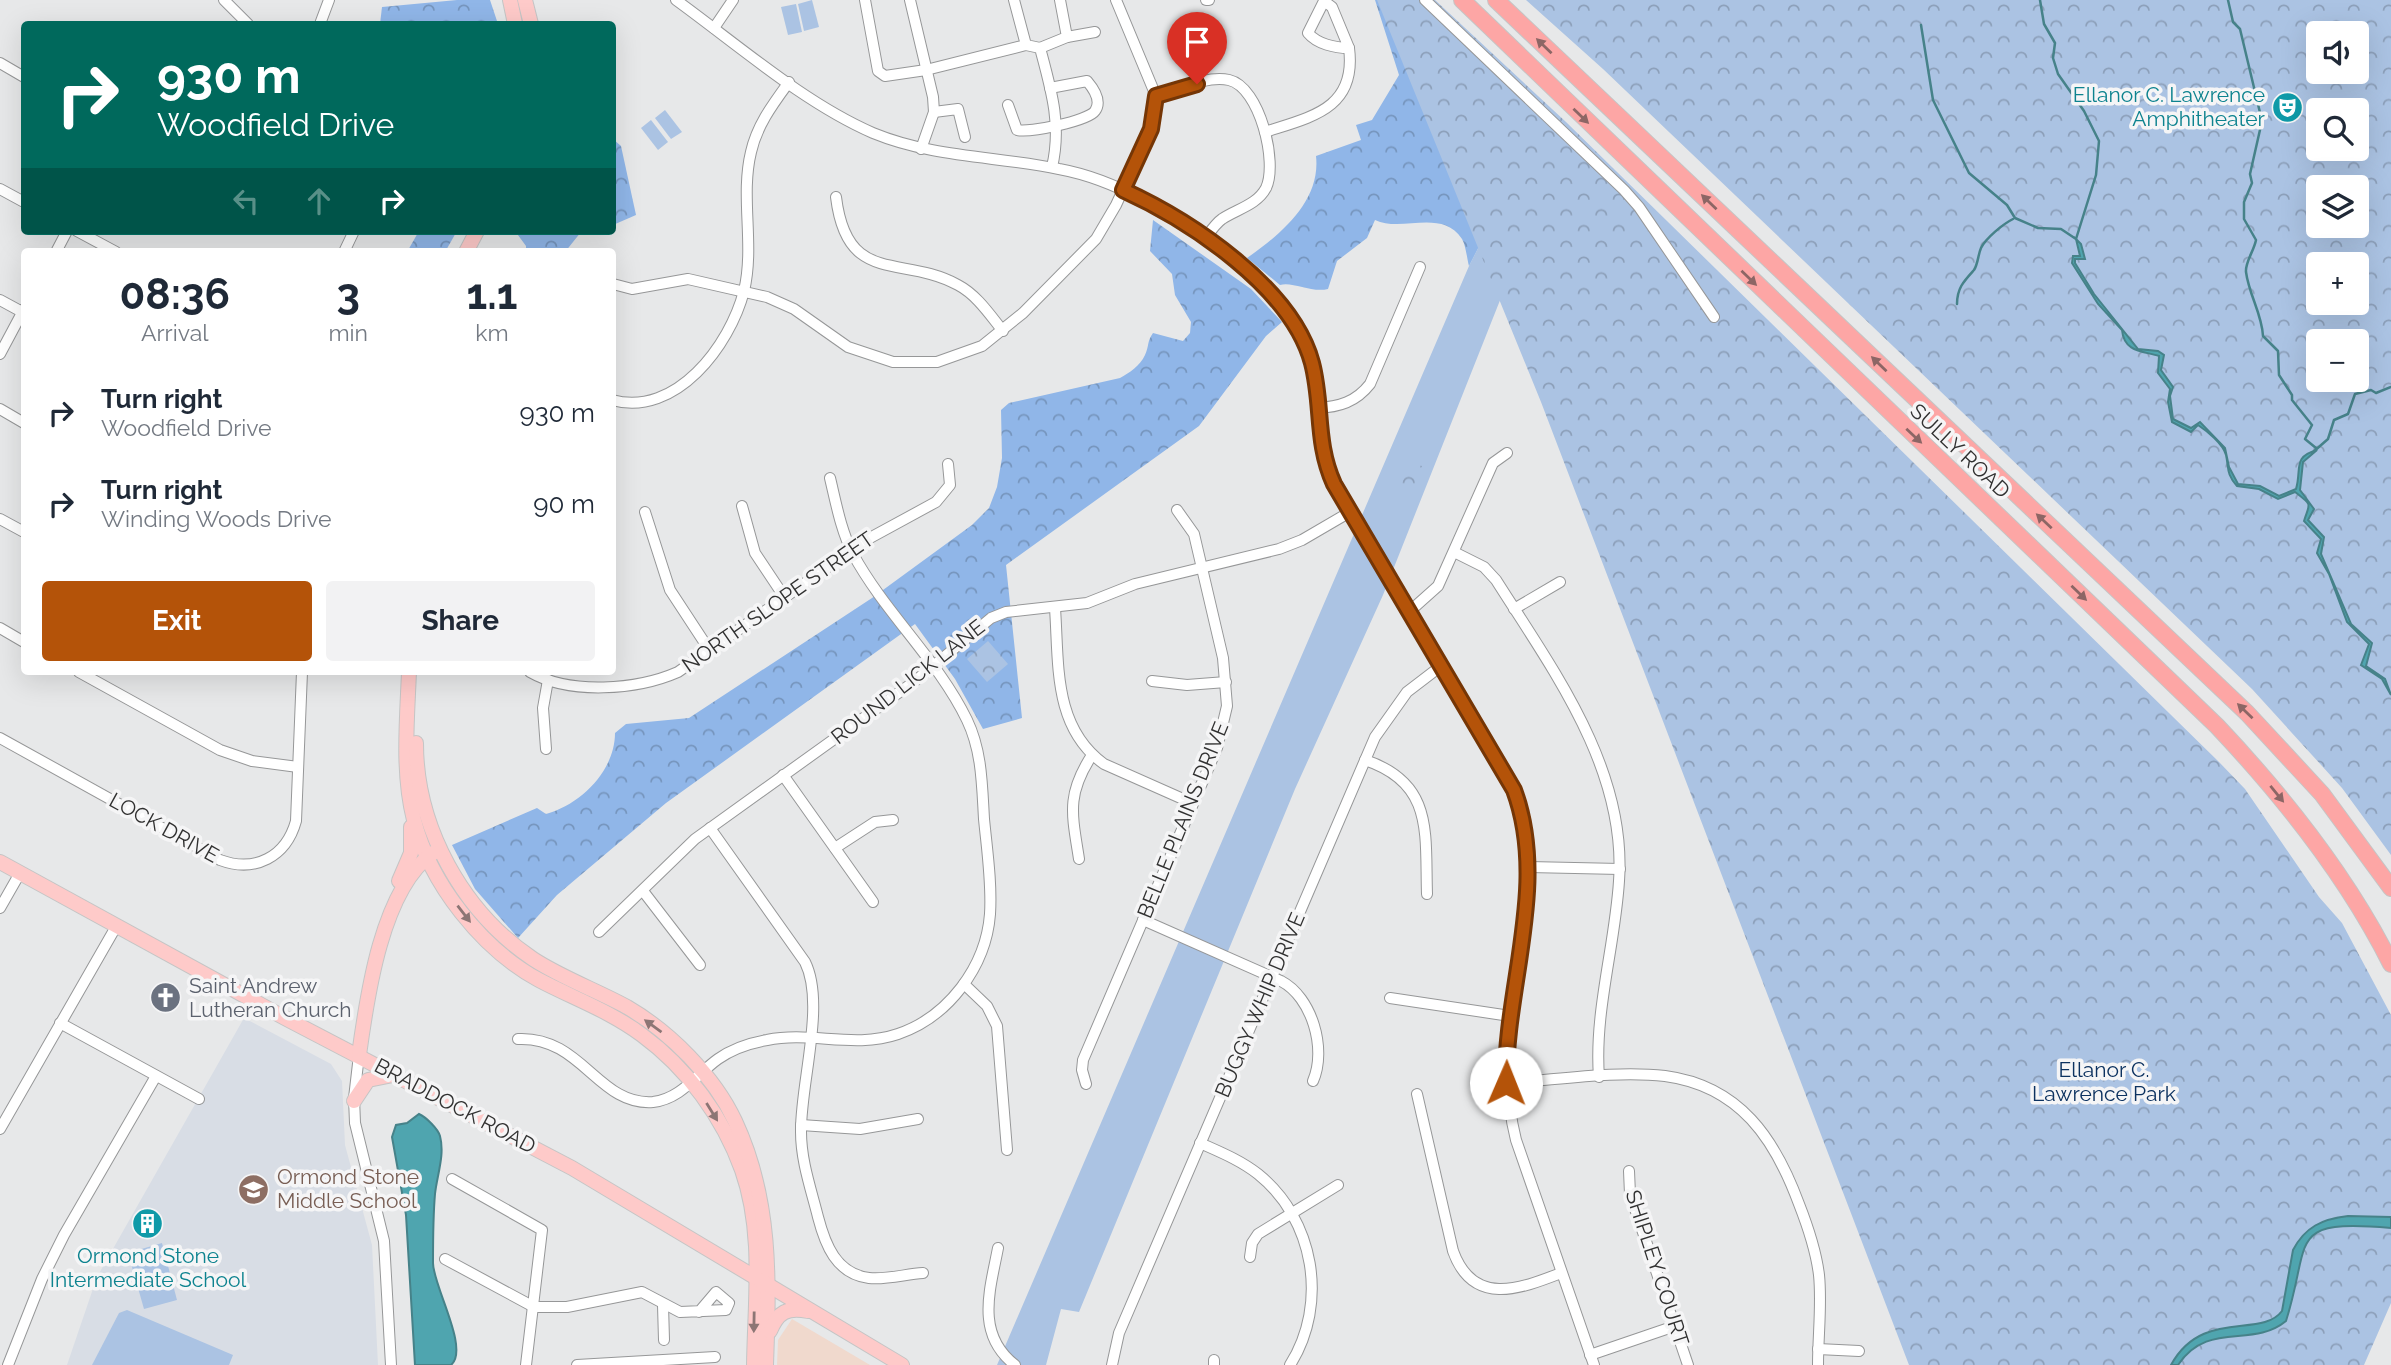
<!DOCTYPE html>
<meta charset="utf-8">
<style>
:root{--surface:#fff;--page:#f2f2f3;--text:#1f2937;--muted:#747a83;--accent:#b45309}
body{margin:0;font-family:Raleway,sans-serif;background:var(--page);color:var(--text);height:100vh;display:flex;flex-direction:column;font-size:26px;white-space:nowrap}
*{box-sizing:border-box;margin:0}
p{font-size:23px;color:var(--muted)}
.icon{flex:none;width:38px;height:38px;fill:none;stroke:currentColor;stroke-width:2;stroke-linecap:round;stroke-linejoin:round}
.map{position:relative;flex:1;overflow:hidden}
.details{position:absolute;left:21px;top:248px;width:595px;height:427px;display:flex;flex-direction:column;background:var(--surface);border-radius:7px;box-shadow:0 7px 28px #0002}
.details>*{flex:none}
.guide{position:absolute;left:21px;top:21px;width:595px;height:214px;border-radius:7px;box-shadow:0 7px 28px #0002;background:#00695c;color:#fff;overflow:hidden}
.tools{position:absolute;left:2306px;top:21px;display:grid;gap:14px}
.tools a{display:grid;place-items:center;width:63px;height:63px;border-radius:7px;background:var(--surface);box-shadow:0 7px 28px #0002;font-size:35px}
.pin{position:absolute;display:grid;place-items:center;width:60px;height:60px;color:#fff;margin:-72px -30px;border-radius:50% 50% 50% 0;rotate:-45deg;box-shadow:0 0 7px #0007}
.pin .icon{rotate:45deg}
.me{position:absolute;width:77px;margin:-38px;rotate:1deg;stroke-linejoin:round;filter:drop-shadow(0 0 5px #0008)}
.turn{display:flex;align-items:center;gap:24px;height:147px;padding:0 21px;font-size:32px}
.turn .icon{width:91px;height:91px;stroke-width:2.5}
.turn b{display:block;font-size:49px;line-height:60px}
.lanes{display:flex;align-items:center;height:66px;padding:0 21px;background:#0003;justify-content:center;gap:35px;direction:ltr}
.lanes .off{opacity:.35}
.eta{display:flex;justify-content:space-evenly;align-items:center;height:119px;text-align:center}
.eta b{font-size:42px;font-weight:700;line-height:49px}
.cta{display:flex;gap:14px;margin-top:auto;padding:14px 21px}
.cta a{flex:1;height:80px;border-radius:7px;background:var(--accent);color:#fff;font-size:28px;font-weight:700;line-height:80px;text-align:center}
.cta a+a{background:var(--page);color:var(--text)}
ul{padding:0;list-style:none}
li{display:flex;align-items:center;gap:21px;height:91px;padding:0 21px}
li div{flex:1}
li b{display:block;font-size:26px}
li em{font-style:normal}
.map>svg:first-child{display:block}
.commercial{fill:#f0d9cd}
.built{fill:#d8dde5}
.grass{fill:#abc3e3}
.forest{fill:url(#forest-crowns)}
.park{fill:url(#park-crowns);fill-rule:evenodd}
.water{fill:#4fa5af;stroke:#468289;stroke-width:2}
.lines{fill:none;stroke-linecap:round;stroke-linejoin:round}
.stream{stroke:#468289;stroke-width:2.5}
.minor-casing{stroke:#969798;stroke-width:12}
.major-casing{stroke:#c5c5c5;stroke-width:16}
.highway-casing{stroke:#c5c5c5;stroke-width:18}
.minor{stroke:#fff;stroke-width:10}
.major{stroke:#fecac9;stroke-width:14}
.highway{stroke:#fda6a5;stroke-width:16}
.oneway{fill:#8d6665}
.oneway2{fill:#8d7675}
.route-casing{stroke:#753606;stroke-width:18}
.route{stroke:#b45309;stroke-width:12}
.labels{text-anchor:middle;stroke-width:7;stroke-linejoin:round;paint-order:stroke}
.culture-label{font-size:21px;fill:#0d838f;stroke:#f5f5f6;text-anchor:end}
.street-label{font-size:21px;fill:#313131;stroke:#f5f5f6}
.worship-label{font-size:21px;fill:#5b616d;stroke:#f5f5f6;text-anchor:start}
.park-label{font-size:21px;fill:#0c3260;stroke:#f5f5f6}
.education-label{font-size:21px;fill:#785e54;stroke:#f5f5f6;text-anchor:start}
</style>
<div class="map">
<svg width="2391" height="1365" viewBox="0 0 2391 1365">
<defs>
<pattern id="forest-crowns" width="20" height="18" patternUnits="userSpaceOnUse" patternTransform="scale(1.75)"><rect width="20" height="18" fill="#90b6e8"/><path d="M2 6a3 3 0 1 1 6 0M12 15a3 3 0 1 1 6 0" fill="none" stroke="#7695bd"/></pattern>
<pattern id="park-crowns" width="20" height="18" patternUnits="userSpaceOnUse" patternTransform="scale(1.75)"><rect width="20" height="18" fill="#abc3e3"/><path d="M2 6a3 3 0 1 1 6 0M12 15a3 3 0 1 1 6 0" fill="none" stroke="#8c9fb9"/></pattern>
</defs>
<rect width="100%" height="100%" fill="#e7e8e9"/>
<path class="commercial" d="M792,1319L870,1365H777L778,1340Z"/>
<path class="built" d="M244,1018L331,1064L342,1081L345,1145L372,1245L378,1365H67L97,1277Z"/>
<g class="grass">
<path d="M812,0L819,27L804,31L798,4Z"/>
<path d="M796,4L802,32L788,35L781,7Z"/>
<path d="M665,110L682,132L671,139L655,118Z"/>
<path d="M651,120L668,142L658,150L641,128Z"/>
<path d="M1490,225L1516,260L1383,595L1295,789L1079,1312L1061,1309L1046,1365H997L1469,266Z"/>
<path d="M162,1243L177,1300L144,1309L128,1253Z"/>
<path d="M127,1310L233,1355L229,1365H92L119,1313Z"/>
</g>
<g class="forest">
<path d="M457,0H490L498,24H380L382,7Z"/>
<path d="M1375,0H1385L1490,225L1469,266C1467,259 1466,246 1462,239C1441,208 1402,233 1375,220L1367,238L1337,261L1328,289C1311,293 1292,281 1280,285L1247,258C1281,234 1321,201 1316,156L1361,140L1356,125L1372,120L1399,75Z"/>
<path d="M613,139L621,146L636,215L613,225Z"/>
<path d="M1153,220L1251,289L1282,322L1266,336L1199,426L1006,565L1022,718L983,729L955,679L915,624L666,803L557,895L518,938L475,889L452,845L537,808L546,814C582,804 615,770 615,733L626,724L689,718L872,598L972,525L989,508L997,487L1002,458L1001,410L1009,403L1120,378C1129,373 1140,366 1145,355C1149,347 1147,341 1153,333L1183,341L1190,333L1191,322L1175,295L1172,274L1150,251Z"/>
<path d="M419,231H457L445,252H407Z"/>
<path d="M515,231H587L581,232L565,252H526V246Z"/>
</g>
<g class="park">
<path d="M1377,0H1435L1566,122L2219,762L2245,789L2319,897L2342,923L2391,1015V1303L2364,1365H1909L1541,402Z"/>
<path d="M1526,0H2391V855L2342,788L2252,689L1603,69ZM2319,33H2357V72H2319ZM2319,110H2357V149H2319ZM2319,187H2357V226H2319ZM2319,264H2357V303H2319ZM2319,341H2357V380H2319Z"/>
<path d="M1414,464L1422,466L1413,490L1401,494L1397,489Z"/>
<path d="M988,641L1008,664L987,682L967,659Z"/>
</g>
<g class="water">
<path d="M2076,239L2081,244L2085,259H2075V263L2094,294L2138,349L2158,351L2164,355L2161,370L2173,387L2170,396L2173,419L2191,428L2200,422L2225,448L2229,467L2238,484L2260,486L2279,496L2296,489C2302,469 2292,457 2317,450L2303,462L2300,490L2314,509L2308,520L2324,537L2321,554L2351,624L2372,643L2366,666L2385,679L2391,695L2382,679L2361,665L2369,644L2347,622L2329,574L2317,553L2321,539L2304,521C2310,502 2313,506 2295,492L2278,499L2259,489L2237,486C2226,474 2229,468 2226,455C2223,444 2207,431 2198,425L2191,432L2172,422L2168,402L2170,389L2158,373L2159,356C2144,351 2124,353 2122,330L2098,304L2072,263L2073,256H2080Z"/>
<path d="M419,1114C426,1117 438,1129 440,1136C445,1155 437,1175 435,1194C433,1217 433,1241 433,1263C433,1286 470,1349 451,1365H415L406,1215L392,1137L396,1125L407,1123Z"/>
<path d="M2348,1216L2391,1217V1228C2285,1219 2312,1239 2286,1321C2252,1349 2208,1320 2178,1365H2171C2202,1308 2261,1339 2282,1311L2293,1250C2305,1227 2322,1219 2348,1216Z"/>
</g>
<g class="lines">
<g class="stream">
<path d="M2228,0L2233,22L2240,29L2262,121L2250,174L2252,183L2244,202V219L2256,240C2254,251 2245,262 2246,272C2249,295 2262,314 2263,336L2278,351L2279,375L2292,395V400L2312,425L2305,439L2316,448"/>
<path d="M1921,25L1933,100L1969,173L2007,205L2015,218L2038,228L2061,229L2076,239L2096,175L2099,141L2084,111L2058,74L2053,58L2055,43L2044,24L2040,0"/>
<path d="M1957,304C1957,288 1964,281 1974,270C1978,264 1978,255 1981,248C1986,238 2003,224 2013,219"/>
<path d="M2312,453L2328,439L2334,420L2348,414L2355,394L2371,390L2376,393L2391,387"/>
</g>
<defs>
<g id="minor">
<path d="M224,0L248,24"/>
<path d="M676,0C738,45 804,103 873,133C934,158 996,156 1059,169C1119,180 1170,214 1218,249C1247,271 1276,290 1294,321C1324,372 1310,431 1334,484L1503,769C1517,796 1527,824 1529,855C1531,879 1525,905 1522,929C1513,1000 1498,1070 1516,1140L1594,1365"/>
<path d="M865,0L878,71L885,76L926,70L1026,45"/>
<path d="M910,0L933,97L934,112L921,149"/>
<path d="M1014,0L1026,45L1040,48C1051,89 1062,125 1052,167"/>
<path d="M1206,0H1209"/>
<path d="M1425,0L1624,190L1639,207L1714,317"/>
<path d="M1324,1L1332,7L1349,48C1335,48 1317,44 1308,33Z"/>
<path d="M320,24L329,0"/>
<path d="M714,28L733,0"/>
<path d="M1067,37L1095,32"/>
<path d="M1040,48L1067,37L1060,0"/>
<path d="M0,63L24,77"/>
<path d="M1156,96C1177,90 1207,75 1229,80C1260,87 1278,163 1266,188C1257,205 1237,209 1222,219C1215,224 1210,232 1205,239"/>
<path d="M1008,105L1017,130C1029,133 1088,121 1095,111C1102,101 1093,88 1087,81L1050,88"/>
<path d="M934,112L958,109L965,137"/>
<path d="M1265,132C1311,117 1357,109 1349,48"/>
<path d="M0,189L24,202"/>
<path d="M836,197C847,287 902,254 958,285C977,295 990,315 1003,331"/>
<path d="M77,231L116,252"/>
<path d="M56,252L67,231"/>
<path d="M344,252L354,231"/>
<path d="M613,284L632,289L688,279L767,297L794,309L848,347L893,362H937L982,346L1023,313L1096,239L1116,205L1151,129L1156,96L1116,0"/>
<path d="M0,300L24,313"/>
<path d="M0,354L24,309"/>
<path d="M612,400C676,418 730,345 744,291C755,245 740,197 751,152C757,125 773,104 789,82"/>
<path d="M1317,408C1339,407 1356,402 1370,384L1420,267"/>
<path d="M0,409L24,423"/>
<path d="M742,506L755,553L785,598"/>
<path d="M645,512L670,590L710,651"/>
<path d="M0,519L24,532"/>
<path d="M1454,552L1484,567L1496,580C1553,670 1627,769 1619,881C1615,946 1594,1012 1599,1077"/>
<path d="M1055,608C1059,665 1053,727 1104,764L1192,803"/>
<path d="M1514,609L1560,582"/>
<path d="M1410,611L1438,586L1493,463L1507,453"/>
<path d="M0,628L24,642"/>
<path d="M79,672L220,750L252,761L298,767"/>
<path d="M530,672C570,695 637,690 678,672L868,539L936,502L950,485L948,464"/>
<path d="M1152,681L1187,685L1226,682"/>
<path d="M0,738L220,860C255,873 286,857 296,821L302,672"/>
<path d="M546,749L543,708L548,680"/>
<path d="M1365,760C1434,783 1425,833 1427,894"/>
<path d="M783,775L873,902"/>
<path d="M710,828L805,962C826,1004 800,1085 801,1132C801,1161 811,1189 818,1217C825,1244 836,1274 869,1278C886,1280 906,1274 923,1273"/>
<path d="M835,848L875,822L893,820"/>
<path d="M1079,859C1072,814 1066,795 1092,755"/>
<path d="M1529,867L1620,869"/>
<path d="M643,891L700,965"/>
<path d="M0,908L20,873"/>
<path d="M1143,920L1281,981C1312,997 1327,1049 1313,1081"/>
<path d="M599,932L695,839L915,681L991,618L1006,612L1087,603L1135,584L1279,549L1302,540L1350,512"/>
<path d="M964,984L987,1006L997,1026L1007,1150"/>
<path d="M1390,998L1510,1016"/>
<path d="M60,1023L199,1099"/>
<path d="M518,1039C582,1036 598,1106 653,1102C681,1099 697,1074 718,1059C732,1049 750,1043 767,1040C811,1031 854,1049 898,1034C948,1017 986,967 990,914C992,883 987,850 984,819C982,785 982,751 967,720C938,660 885,613 853,554C841,531 836,503 830,478"/>
<path d="M359,1055L354,1098L355,1123L384,1241L391,1365"/>
<path d="M1506,1083C1556,1080 1616,1070 1665,1076C1740,1086 1775,1139 1799,1204C1808,1227 1816,1250 1819,1275C1822,1304 1818,1335 1818,1365"/>
<path d="M1086,1084L1082,1070L1083,1060L1217,748L1227,706L1223,658L1194,534L1177,510"/>
<path d="M1417,1094L1453,1251C1473,1307 1520,1289 1561,1273"/>
<path d="M801,1125L860,1129L918,1119"/>
<path d="M0,1129L117,925"/>
<path d="M1200,1143C1220,1152 1240,1160 1258,1174C1314,1219 1329,1303 1290,1365"/>
<path d="M1629,1171L1630,1194L1688,1365"/>
<path d="M452,1179L542,1230L526,1365"/>
<path d="M998,1248C990,1290 975,1334 1015,1365"/>
<path d="M1250,1257L1252,1243L1258,1234L1338,1185"/>
<path d="M445,1259L534,1307H567L642,1292L680,1312L726,1310L729,1303L716,1292L699,1312"/>
<path d="M663,1305L664,1340"/>
<path d="M1818,1349L1859,1351"/>
<path d="M1590,1355L1675,1326"/>
<path d="M8,1365L42,1279L64,1235L156,1076"/>
<path d="M577,1365L715,1357"/>
<path d="M1112,1365L1119,1333L1375,737L1407,692L1441,666"/>
<path d="M1214,1365V1360"/>
</g>
<g id="major">
<path d="M510,0L515,24"/>
<path d="M525,0L531,24"/>
<path d="M466,252L477,231"/>
<path d="M409,672C407,721 402,773 414,820C430,884 482,949 539,980C573,998 610,1011 642,1035C687,1068 723,1117 742,1170C764,1232 755,1300 754,1365"/>
<path d="M416,743C416,828 463,912 533,959C562,978 596,990 627,1007C670,1032 714,1076 735,1121C772,1200 769,1281 766,1365"/>
<path d="M0,862L285,1018L572,1168L902,1365"/>
<path d="M399,881L411,853V827"/>
<path d="M359,1055C367,996 382,888 433,853"/>
<path d="M354,1101L368,1080L393,1075"/>
<path d="M770,1331C778,1312 787,1307 808,1311"/>
</g>
<g id="highway">
<path d="M1462,0L2217,726C2284,797 2347,876 2391,964"/>
<path d="M1496,0L2247,713L2322,794L2391,888"/>
</g>
</defs>
<use href="#minor" class="minor-casing"/>
<use href="#major" class="major-casing"/>
<use href="#highway" class="highway-casing"/>
<use href="#minor" class="minor"/>
<use href="#major" class="major"/>
<use href="#highway" class="highway"/>
</g>
<defs><path id="oneway-solid" d="M-6-.8H1V-3.2L6.5 0L1 3.2V.8H-6Z" transform="scale(1.75)"/></defs>
<g class="oneway">
<use href="#oneway-solid" transform="translate(1544 46) rotate(-136)"/>
<use href="#oneway-solid" transform="translate(1581 116) rotate(44)"/>
<use href="#oneway-solid" transform="translate(1709 202) rotate(-136)"/>
<use href="#oneway-solid" transform="translate(1749 278) rotate(44)"/>
<use href="#oneway-solid" transform="translate(1879 364) rotate(-136)"/>
<use href="#oneway-solid" transform="translate(1914 436) rotate(43)"/>
<use href="#oneway-solid" transform="translate(2044 521) rotate(-137)"/>
<use href="#oneway-solid" transform="translate(2079 593) rotate(44)"/>
<use href="#oneway-solid" transform="translate(2245 711) rotate(-136)"/>
<use href="#oneway-solid" transform="translate(2277 794) rotate(51)"/>
</g>
<g class="oneway2">
<use href="#oneway-solid" transform="translate(464 914) rotate(52)"/>
<use href="#oneway-solid" transform="translate(653 1026) rotate(-144)"/>
<use href="#oneway-solid" transform="translate(712 1112) rotate(58)"/>
<use href="#oneway-solid" transform="translate(754 1322) rotate(91)"/>
</g>
<g class="lines">
<defs>
<path id="route" d="M1197,84L1156,96L1151,129L1123,190C1191,221 1292,288 1312,363C1323,405 1315,442 1334,484L1514,790C1549,885 1505,985 1506,1083"/>
</defs>
<use href="#route" class="route-casing"/>
<use href="#route" class="route"/>
</g>
<defs>
<symbol id="theatre-disc" viewBox="-11 -11 22 22"><circle r="9.5" fill="#0f9aa8" stroke="#f5f5f6"/><path d="M-5-5.5Q0-4 5-5.5V0Q5 5 0 6Q-5 5-5 0ZM-3.3-2.5H-1v1.5H-3.3ZM1-2.5H3.3v1.5H1ZM-2.8 1Q0 5.5 2.8 1Z" fill="#fff"/></symbol>
<symbol id="church-disc" viewBox="-11 -11 22 22"><circle r="9.5" fill="#6b7280" stroke="#f5f5f6"/><path d="M-1.2-6h2.4v3.5h3.3v2.4h-3.3V6h-2.4V-.1h-3.3v-2.4h3.3Z" fill="#fff"/></symbol>
<symbol id="school-disc" viewBox="-11 -11 22 22"><circle r="9.5" fill="#8d6e63" stroke="#f5f5f6"/><path d="M0-5L7-2L0 1L-7-2ZM-4 1L0 2.5L4 1V4Q0 6-4 4Z" fill="#fff"/></symbol>
<symbol id="building-disc" viewBox="-11 -11 22 22"><circle r="9.5" fill="#0f9aa8" stroke="#f5f5f6"/><path d="M-4-6H4V6H1V3H-1V6H-4ZM-2.5-4.3h1.7v1.8h-1.7ZM.8-4.3h1.7v1.8H.8ZM-2.5-1h1.7V.8h-1.7ZM.8-1h1.7V.8H.8Z" fill="#fff"/></symbol>
</defs>
<g fill-rule="evenodd">
<use href="#theatre-disc" x="2270" y="90" width="35" height="35"/>
<use href="#church-disc" x="148" y="980" width="35" height="35"/>
<use href="#school-disc" x="236" y="1172" width="35" height="35"/>
<use href="#building-disc" x="130" y="1206" width="35" height="35"/>
</g>
<g class="labels">
<g class="culture-label">
<text x="2265" y="102">Ellanor C. Lawrence<tspan x="2265" dy="24">Amphitheater</tspan></text>
<text x="148" y="1263" text-anchor="middle">Ormond Stone<tspan x="148" dy="24">Intermediate School</tspan></text>
</g>
<g class="street-label">
<text transform="translate(1960 451) rotate(43)" y="7">SULLY ROAD</text>
<text transform="translate(778 602) rotate(-35)" y="7">NORTH SLOPE STREET</text>
<text transform="translate(908 682) rotate(-38)" y="7">ROUND LICK LANE</text>
<text transform="translate(1183 820) rotate(-68)" y="7">BELLE PLAINS DRIVE</text>
<text transform="translate(164 828) rotate(29)" y="7">LOCK DRIVE</text>
<text transform="translate(1260 1005) rotate(-67)" y="7">BUGGY WHIP DRIVE</text>
<text transform="translate(455 1106) rotate(28)" y="7">BRADDOCK ROAD</text>
<text transform="translate(1657 1268) rotate(72)" y="7">SHIPLEY COURT</text>
</g>
<g class="worship-label">
<text x="189" y="993">Saint Andrew<tspan x="189" dy="24">Lutheran Church</tspan></text>
</g>
<g class="park-label">
<text x="2104" y="1077">Ellanor C.<tspan x="2104" dy="24">Lawrence Park</tspan></text>
</g>
<g class="education-label">
<text x="277" y="1184">Ormond Stone<tspan x="277" dy="24">Middle School</tspan></text>
</g>
</g>
</svg>
<div class="tools">
<a><svg class="icon" aria-label="sound" viewBox="0 0 24 24"><path d="M4 9h4l5-4v14l-5-4H4zM17 9q2 3 0 6"/></svg></a>
<a><svg class="icon" aria-label="search" viewBox="0 0 24 24"><circle cx="10" cy="10" r="6"/><path d="M15 15l6 6"/></svg></a>
<a><svg class="icon" aria-label="layers" viewBox="0 0 24 24"><path d="M12 4l9 5-9 5-9-5zM3 14l9 5 9-5"/></svg></a>
<a>+</a>
<a>−</a>
</div>
<div class="pin" style="left:1197px;top:84px;background:#d93025"><svg class="icon" aria-label="arrive" viewBox="0 0 24 24"><path d="M6 21V4h12l-3 4 3 4H6"/></svg></div>
<svg class="me" style="left:1506px;top:1083px" viewBox="-20 -20 40 40"><circle r="19" fill="#fff"/><path d="M0-13L10 11 0 6-10 11z" fill="#b45309"/></svg>
<div class="guide">
<div class="turn"><svg class="icon" aria-label="right" viewBox="0 0 24 24"><path d="M7 20v-9h11M14 6l5 5-5 5"/></svg><div><b>930 m</b>Woodfield Drive</div></div>
<div class="lanes"><svg class="icon off" aria-label="left" viewBox="0 0 24 24"><path d="M17 20v-9H6M10 6l-5 5 5 5"/></svg><svg class="icon off" aria-label="ahead" viewBox="0 0 24 24"><path d="M12 20V5M6 11l6-6 6 6"/></svg><svg class="icon" aria-label="right" viewBox="0 0 24 24"><path d="M7 20v-9h11M14 6l5 5-5 5"/></svg></div>
</div>
<section class="details">
<div class="eta">
<div><b>08:36</b><p>Arrival</p></div>
<div><b>3</b><p>min</p></div>
<div><b>1.1</b><p>km</p></div>
</div>
<ul>
<li><svg class="icon" aria-label="right" viewBox="0 0 24 24"><path d="M7 20v-9h11M14 6l5 5-5 5"/></svg><div><b>Turn right</b><p>Woodfield Drive</p></div><em>930 m</em></li>
<li><svg class="icon" aria-label="right" viewBox="0 0 24 24"><path d="M7 20v-9h11M14 6l5 5-5 5"/></svg><div><b>Turn right</b><p>Winding Woods Drive</p></div><em>90 m</em></li>
</ul>
<div class="cta"><a>Exit</a><a>Share</a></div>
</section>
</div>
